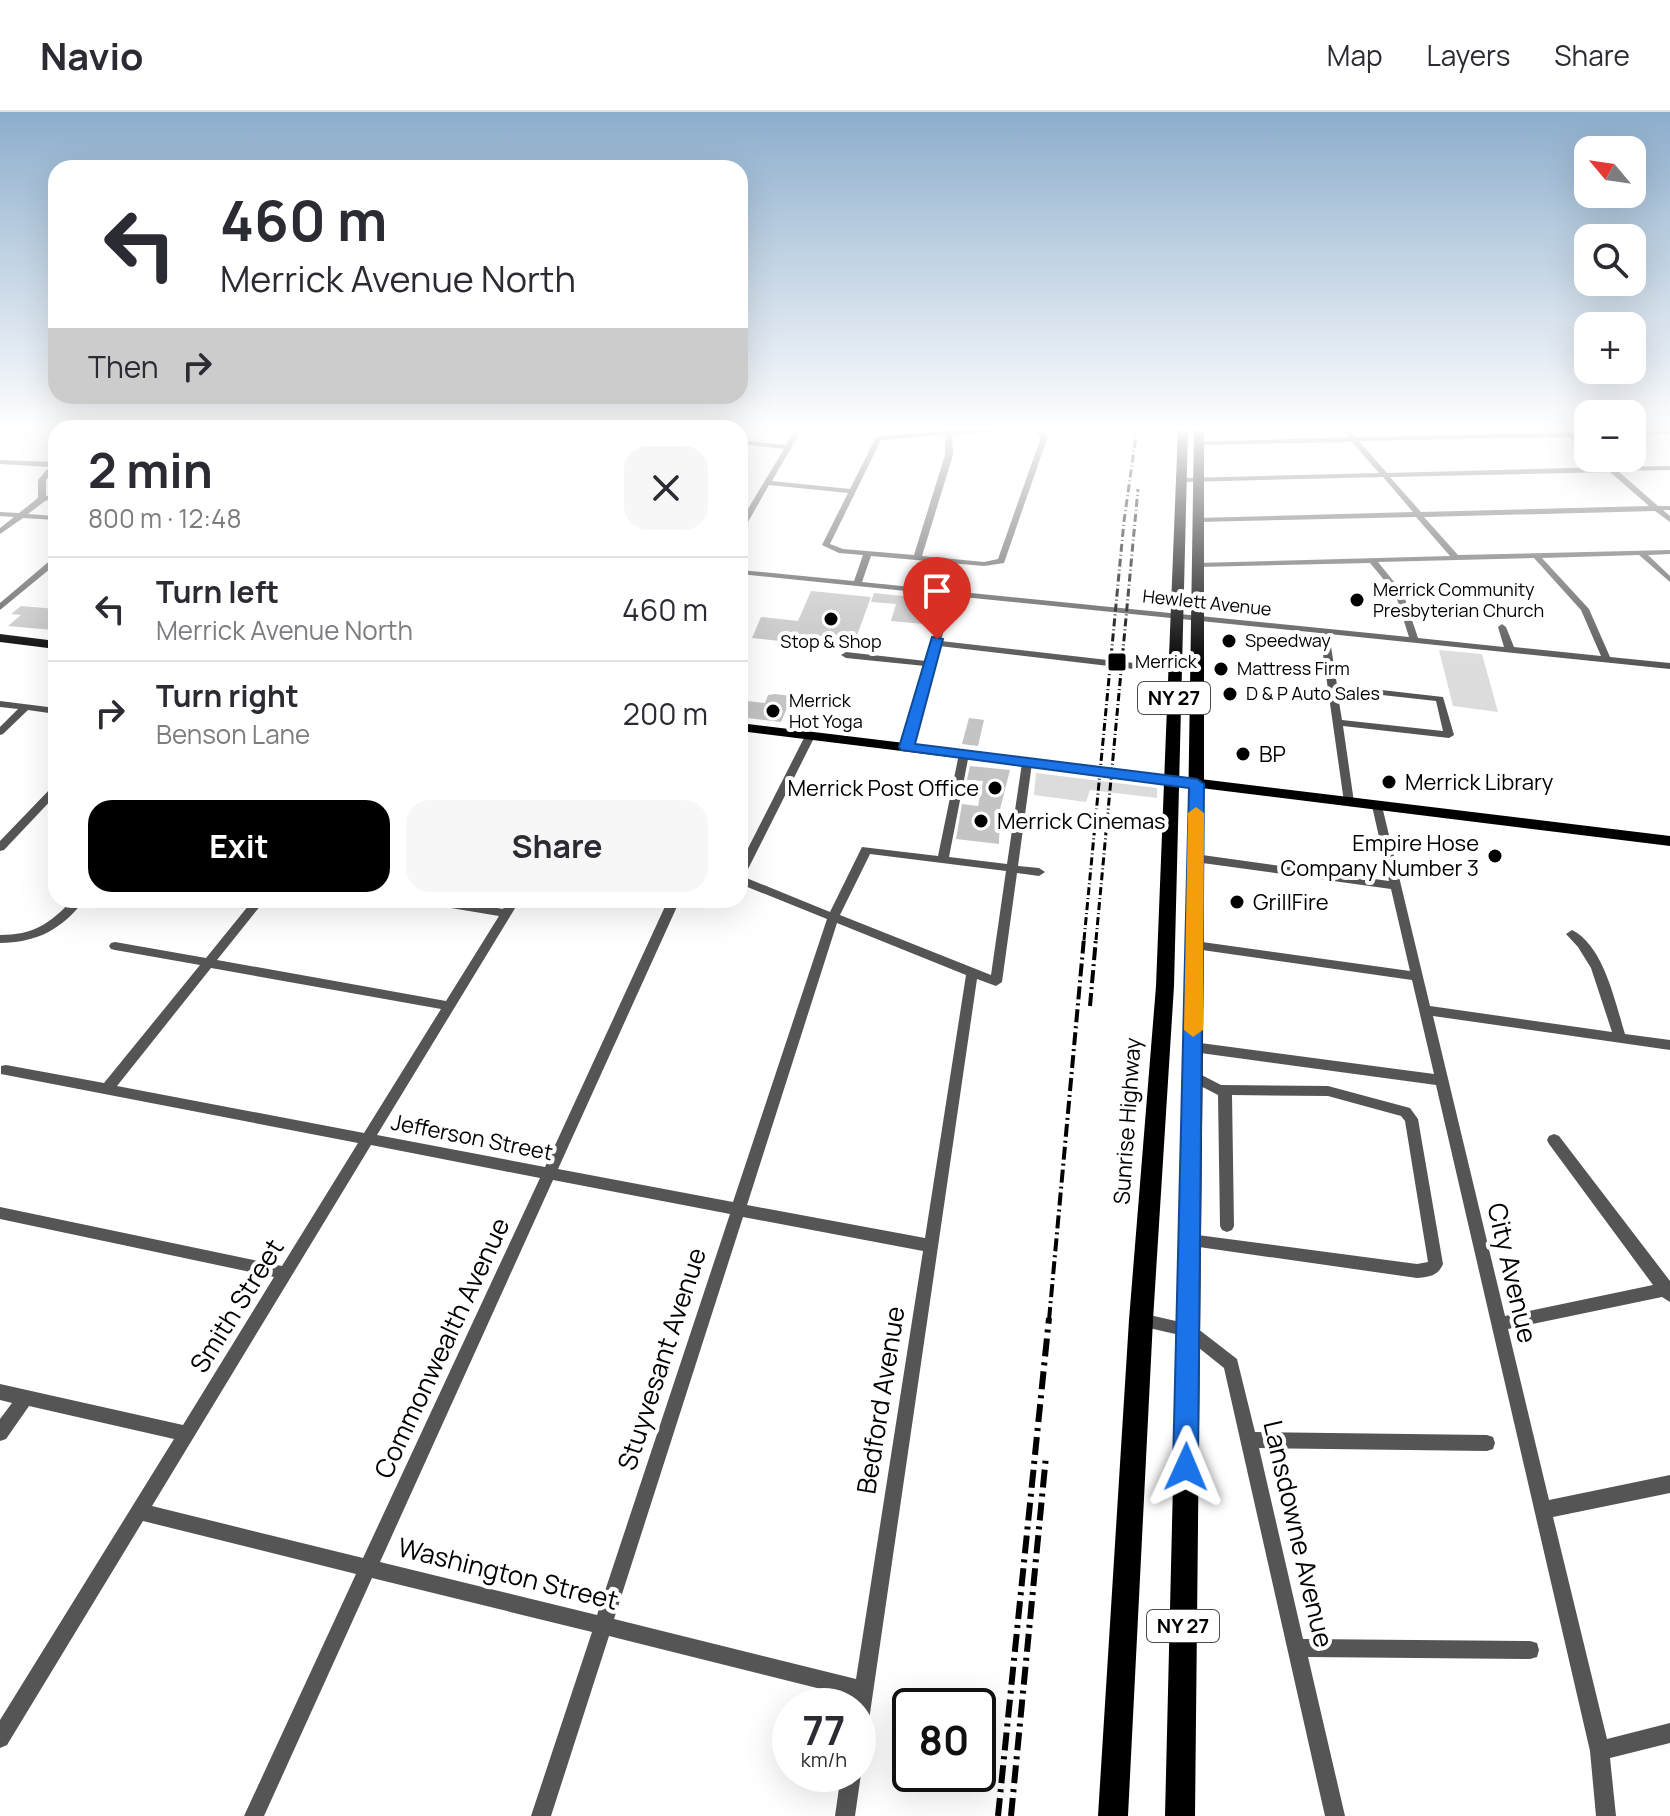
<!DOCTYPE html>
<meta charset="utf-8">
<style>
:root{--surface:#fff;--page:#f7f7f7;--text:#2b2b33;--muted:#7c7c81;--line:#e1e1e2;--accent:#000}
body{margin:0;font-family:Manrope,sans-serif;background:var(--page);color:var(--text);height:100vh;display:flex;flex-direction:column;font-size:30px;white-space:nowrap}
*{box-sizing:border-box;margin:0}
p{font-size:26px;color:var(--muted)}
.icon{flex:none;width:44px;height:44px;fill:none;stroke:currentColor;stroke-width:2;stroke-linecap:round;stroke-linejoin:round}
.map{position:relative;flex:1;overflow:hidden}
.side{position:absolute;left:48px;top:308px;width:700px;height:488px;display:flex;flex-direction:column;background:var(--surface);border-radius:24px;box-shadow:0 8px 32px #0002}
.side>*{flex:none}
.banner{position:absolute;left:48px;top:48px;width:700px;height:244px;border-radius:24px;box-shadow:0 8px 32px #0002;background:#fff;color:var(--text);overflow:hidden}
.needle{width:52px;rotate:299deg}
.buttons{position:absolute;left:1574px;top:24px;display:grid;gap:16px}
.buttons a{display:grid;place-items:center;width:72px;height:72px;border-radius:16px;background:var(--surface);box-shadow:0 8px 32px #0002;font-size:40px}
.speed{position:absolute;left:772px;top:1576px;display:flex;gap:16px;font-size:40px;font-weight:700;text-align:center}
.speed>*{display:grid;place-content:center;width:104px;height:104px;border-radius:50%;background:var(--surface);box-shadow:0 8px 32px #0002;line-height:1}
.speed small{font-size:20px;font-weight:400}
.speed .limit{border:4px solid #111;border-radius:12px;background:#fff;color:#111}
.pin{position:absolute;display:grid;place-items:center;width:68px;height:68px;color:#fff;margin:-82px -34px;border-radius:50% 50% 50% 0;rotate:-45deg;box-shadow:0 0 8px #0007}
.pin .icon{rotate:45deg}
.me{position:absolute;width:88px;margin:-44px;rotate:1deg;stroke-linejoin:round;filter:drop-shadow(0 0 6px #0008)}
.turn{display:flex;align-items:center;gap:28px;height:168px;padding:0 40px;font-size:36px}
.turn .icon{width:104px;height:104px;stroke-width:2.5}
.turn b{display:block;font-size:56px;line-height:68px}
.then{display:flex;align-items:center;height:76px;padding:0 40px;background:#0003;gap:16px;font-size:30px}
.round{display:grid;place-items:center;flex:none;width:84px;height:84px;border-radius:24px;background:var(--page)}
.head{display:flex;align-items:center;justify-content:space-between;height:136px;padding:0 40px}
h1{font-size:48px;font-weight:700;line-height:60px}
.primary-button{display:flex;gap:16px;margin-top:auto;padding:16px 40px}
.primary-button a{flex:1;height:92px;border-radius:24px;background:var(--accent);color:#fff;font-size:32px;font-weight:700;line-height:92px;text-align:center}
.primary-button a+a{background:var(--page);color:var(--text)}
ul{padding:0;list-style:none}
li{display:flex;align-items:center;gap:24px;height:104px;padding:0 40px;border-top:2px solid var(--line)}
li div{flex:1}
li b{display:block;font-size:30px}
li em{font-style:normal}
header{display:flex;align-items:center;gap:48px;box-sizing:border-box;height:112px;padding:0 40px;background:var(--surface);border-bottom:2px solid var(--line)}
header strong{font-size:38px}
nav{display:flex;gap:44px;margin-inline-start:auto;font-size:28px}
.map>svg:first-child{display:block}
.green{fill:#dcdcdc}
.building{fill:#c4c4c4}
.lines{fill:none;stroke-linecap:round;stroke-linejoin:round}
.minor{fill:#555;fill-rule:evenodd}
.major{fill:#000;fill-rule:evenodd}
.highway{fill:#000;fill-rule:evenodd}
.rail-far2{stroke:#000;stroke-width:3;stroke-dasharray:8 3 1 3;stroke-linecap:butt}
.rail-far1{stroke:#000;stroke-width:4;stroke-dasharray:13 4 2 4;stroke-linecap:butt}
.rail{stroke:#000;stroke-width:6;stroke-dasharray:18 6 3 6;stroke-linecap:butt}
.route{fill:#1a73e8;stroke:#114b97;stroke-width:2}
.slow{fill:#f59e0b}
.poi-dot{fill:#000;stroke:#fff;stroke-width:3}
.labels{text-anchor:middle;stroke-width:8;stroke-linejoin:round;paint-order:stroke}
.far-poi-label{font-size:18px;fill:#000;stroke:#fff;text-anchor:start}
.far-street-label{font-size:18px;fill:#000;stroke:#fff}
.shield{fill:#fff;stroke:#4c4c4c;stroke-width:2}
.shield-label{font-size:20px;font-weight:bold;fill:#000}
.poi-label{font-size:22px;fill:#000;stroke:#fff;text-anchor:start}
.street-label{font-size:22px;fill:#000;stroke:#fff}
.near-street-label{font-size:26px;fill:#000;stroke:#fff}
</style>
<header>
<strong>Navio</strong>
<nav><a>Map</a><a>Layers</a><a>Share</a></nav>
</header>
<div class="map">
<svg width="1670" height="1704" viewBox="0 0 1670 1704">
<rect width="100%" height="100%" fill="#fff"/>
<g class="green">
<path d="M1439,538L1482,542L1498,600L1453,594Z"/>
<path d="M1036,661L1157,676V686L1090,678L1086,690L1034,683Z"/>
</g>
<g class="building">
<path d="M811,479L871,485L852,537L752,526L761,505L798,509Z"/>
<path d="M874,481L931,487L924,512L891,509L896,492L871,490Z"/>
<path d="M21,494L56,497V515L53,518L8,514L21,503L11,502Z"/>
<path d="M775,582L792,584L781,610L740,605V588L765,591L768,583Z"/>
<path d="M969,606L984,608L978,634L962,632Z"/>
<path d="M970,654L1010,658L1000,697L999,732L956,727L962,692L978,694L983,669L967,668Z"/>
</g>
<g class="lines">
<g class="minor">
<path d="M796,317H802L772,369L850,377L876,325L948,318L1004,317L1001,319L952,323L953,343L922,444L984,450L998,447L1041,325L1033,317H1040L1048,324L1004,451L984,454L871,444L862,470L1409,525L1395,481L1370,451L1197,455L1193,453L1197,451L1450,444L1416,405L1197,410L1193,408L1197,406L1413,400L1383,365L1184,370L1180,368L1184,366L1379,361L1352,330L1198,333L1195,331L1196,330L1349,325L1342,317H1349L1356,325L1588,320V324H1577L1588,334V340L1569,325L1359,329L1387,361L1605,355L1594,346H1602L1613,355L1670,354V358L1618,359L1658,394H1670V398H1663L1670,404V410L1655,399L1424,405L1458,443L1670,438V442L1648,443L1670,464V470L1639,443L1542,446L1589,497L1610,545L1670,551V557L1329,522L1337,573L1443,585L1454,623L1449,626L1343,614L1354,690L1349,693L1344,690L1320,521L953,484L941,529L1134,551L1139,554L1134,557L939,534L911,635L906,638L902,637L901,635L925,554L846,546L841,543L846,540L926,549L945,483L740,462V458L854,469L863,443L839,441L822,433L848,381L769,373L744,417L740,419V410L784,337L740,332V328L786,333ZM945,323V343L914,443L843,437L830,432L881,328ZM1610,360L1649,394L1421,400L1390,365ZM1534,446L1581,498L1601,544L1514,535L1506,515L1502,512L1498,515L1504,535L1418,526L1403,481L1378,450ZM1337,578L1436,589L1443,619L1342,608Z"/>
<path d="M1670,318V322L1632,323V319Z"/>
<path d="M0,348L56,350V355L46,368V384L56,382V386L45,389L28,402L56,404V408L23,406L0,422V416L14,405L0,404V400L19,401L38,386V368L49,355L0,352Z"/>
<path d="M53,446H56V452L0,498V491Z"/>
<path d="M0,589L56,596V602L28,598L3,622L0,623V615L18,597L0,595Z"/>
<path d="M810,621L815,624L744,765L830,800L862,735L938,744L959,642L964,639L969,642L949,745L1007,752L1022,651L1027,648L1032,651L1018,754L1039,756L1045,760L1039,764L1017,761L1002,870L996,874L977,867L868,1615L865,1622L858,1625V1594H852L853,1585L609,1524L551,1704H531L592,1520L372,1466L264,1704H244L356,1462L143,1409L7,1633L0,1636V1608L174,1327L29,1294L6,1327L0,1329V1307L12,1291L0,1288V1272L183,1313L274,1165L0,1107V1095L282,1154L358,1031L6,963L1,962V954L6,953L104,971L200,853L115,838L111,837L109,834L111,831L115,830L206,846L253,788H265L217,848L446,889L499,804L427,792L421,788H451L503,797L508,788H520L377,1023L545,1055L668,788H680L558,1057L733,1090L827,807L740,772V752L805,624ZM870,742L1006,759L991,863L840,803ZM837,811L966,863L925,1126L747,1093ZM211,856L441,897L364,1021L117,974ZM371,1033L540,1066L363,1446L152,1394ZM553,1068L730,1102L597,1503L380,1450ZM743,1105L923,1139L856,1567L614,1507Z"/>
<path d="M56,674V683L4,738L0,739V729L52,675Z"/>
<path d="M1377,691L1382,694L1430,894L1612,920L1591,856L1578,835L1566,822L1572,818C1604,834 1615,890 1625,922L1670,928V938L1433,904L1505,1204L1653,1173L1549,1032L1547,1028L1549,1024L1554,1022L1559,1024L1670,1169V1190L1662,1185L1508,1217L1549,1388L1670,1363V1381L1553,1405L1607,1627L1670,1611V1631L1610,1646L1616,1704H1596L1590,1639L1436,973L1193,940L1188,938L1187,935L1188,932L1193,930L1434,962L1412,868L1195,837L1189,833L1195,829L1410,859L1391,777L1195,750L1190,746L1195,742L1389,769L1372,694Z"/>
<path d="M72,788H84C63,817 36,831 0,831V823C33,823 50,812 72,788Z"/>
<path d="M1192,958L1221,973L1328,974L1410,996L1418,1007L1443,1152C1438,1164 1429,1165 1417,1166L1185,1133L1183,1128L1185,1123L1190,1122L1417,1152L1428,1150L1405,1009L1401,1004L1328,984L1232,983L1234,1114L1232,1118L1227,1120L1222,1118L1220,1114L1218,983L1187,967L1185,963L1187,959Z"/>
<path d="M1141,1201L1193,1213L1237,1247L1255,1320L1487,1323L1493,1325L1495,1331L1493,1337L1487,1339L1259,1336L1303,1527L1530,1529L1537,1531L1539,1538L1537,1545L1530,1547L1308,1545L1345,1704H1325L1224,1256L1184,1224L1136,1213L1133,1208L1136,1203Z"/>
<path d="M858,1655L861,1662L855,1704H835L841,1662H858Z"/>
</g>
<g class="major">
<path d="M0,522L56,529V537L0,530Z"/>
<path d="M740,611L1670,724V734L740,619Z"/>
</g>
<g class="highway">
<path d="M1178,317H1188L1174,874L1153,1208L1128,1704H1098L1129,1208L1156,874Z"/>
<path d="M1194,317H1204V833L1195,1704H1165L1186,833Z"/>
</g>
<g class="rail-far2">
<path d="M1084,828L1124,409L1137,317"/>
<path d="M1096,828L1138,377"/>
</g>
<g class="rail-far1">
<path d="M1090,894L1096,826"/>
<path d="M1049,1208L1084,826"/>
</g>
<g class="rail">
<path d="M998,1704L1049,1206"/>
<path d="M1011,1704L1046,1344"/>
</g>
</g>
<linearGradient id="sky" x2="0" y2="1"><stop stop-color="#8cadcc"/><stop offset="0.57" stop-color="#fff"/><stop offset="1" stop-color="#fff" stop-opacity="0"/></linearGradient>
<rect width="1670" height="556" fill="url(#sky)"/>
<path class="route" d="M932,525L943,527L915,632L1197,667L1204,672L1198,1355L1195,1364L1186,1368L1177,1364L1173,1355L1189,676L901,638L899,635Z"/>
<path class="slow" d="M1196,695L1204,701L1203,918L1193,925L1184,918L1188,701Z"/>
<g class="poi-dot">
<circle cx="1357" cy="488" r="8"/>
<circle cx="831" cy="507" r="8"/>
<circle cx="1229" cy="529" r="8"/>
<rect x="1107" y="540" width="20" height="20" rx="4"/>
<circle cx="1221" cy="557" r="8"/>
<circle cx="1230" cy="582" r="8"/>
<circle cx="773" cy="599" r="8"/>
<circle cx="1243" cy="642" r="8"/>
<circle cx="1389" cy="670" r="8"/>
<circle cx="995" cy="676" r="8"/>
<circle cx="981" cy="709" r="8"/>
<circle cx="1495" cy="744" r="8"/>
<circle cx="1237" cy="790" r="8"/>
</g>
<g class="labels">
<g class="far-poi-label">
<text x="1373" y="484">Merrick Community<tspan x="1373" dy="21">Presbyterian Church</tspan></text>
<text x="1245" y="535">Speedway</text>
<text x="831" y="536" text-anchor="middle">Stop &amp; Shop</text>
<text x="1135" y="556">Merrick</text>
<text x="1237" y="563">Mattress Firm</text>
<text x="1246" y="588">D &amp; P Auto Sales</text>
<text x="789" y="595">Merrick<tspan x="789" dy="21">Hot Yoga</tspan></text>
</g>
<g class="far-street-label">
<text transform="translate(1207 491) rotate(6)" y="6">Hewlett Avenue</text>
</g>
<g class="shield">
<rect x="1138" y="570" width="72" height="32" rx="6"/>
<rect x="1147" y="1498" width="72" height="32" rx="6"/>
</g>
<g class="shield-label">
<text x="1174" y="593">NY 27</text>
<text x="1183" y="1521">NY 27</text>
</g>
<g class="poi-label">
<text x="1259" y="650">BP</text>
<text x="1405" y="678">Merrick Library</text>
<text x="979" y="684" text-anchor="end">Merrick Post Office</text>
<text x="997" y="717">Merrick Cinemas</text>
<text x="1479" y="739" text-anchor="end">Empire Hose<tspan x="1479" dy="25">Company Number 3</tspan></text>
<text x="1253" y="798">GrillFire</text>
</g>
<g class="street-label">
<text transform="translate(1127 1009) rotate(-86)" y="8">Sunrise Highway</text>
<text transform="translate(472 1025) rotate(11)" y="8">Jefferson Street</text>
</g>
<g class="near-street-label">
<text transform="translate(1512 1161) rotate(77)" y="9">City Avenue</text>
<text transform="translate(237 1194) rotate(-58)" y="9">Smith Street</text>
<text transform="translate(442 1236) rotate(-65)" y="9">Commonwealth Avenue</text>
<text transform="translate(662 1247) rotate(-72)" y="9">Stuyvesant Avenue</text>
<text transform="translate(881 1288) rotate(-81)" y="9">Bedford Avenue</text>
<text transform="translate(1298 1422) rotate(77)" y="9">Lansdowne Avenue</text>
<text transform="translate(508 1462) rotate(14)" y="9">Washington Street</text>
</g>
</g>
</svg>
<div class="buttons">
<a><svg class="needle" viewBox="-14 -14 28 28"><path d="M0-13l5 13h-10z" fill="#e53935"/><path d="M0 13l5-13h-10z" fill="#7c7c81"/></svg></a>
<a><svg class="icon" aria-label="search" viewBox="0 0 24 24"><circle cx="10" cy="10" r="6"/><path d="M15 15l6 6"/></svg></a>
<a>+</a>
<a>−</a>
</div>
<div class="speed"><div>77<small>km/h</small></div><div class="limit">80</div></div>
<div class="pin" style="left:937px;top:527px;background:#d93025"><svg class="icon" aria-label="arrive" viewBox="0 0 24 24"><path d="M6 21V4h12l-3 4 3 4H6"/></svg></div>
<svg class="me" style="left:1186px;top:1355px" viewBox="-20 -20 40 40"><path d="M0-17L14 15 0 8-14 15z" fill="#1a73e8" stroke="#fff" stroke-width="4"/></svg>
<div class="banner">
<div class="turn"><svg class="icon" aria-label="left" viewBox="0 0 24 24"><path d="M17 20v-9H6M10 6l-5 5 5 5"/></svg><div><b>460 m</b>Merrick Avenue North</div></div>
<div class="then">Then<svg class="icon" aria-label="right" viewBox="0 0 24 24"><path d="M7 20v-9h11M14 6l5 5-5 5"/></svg></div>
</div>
<section class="side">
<div class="head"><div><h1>2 min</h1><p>800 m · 12:48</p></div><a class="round"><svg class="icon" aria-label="close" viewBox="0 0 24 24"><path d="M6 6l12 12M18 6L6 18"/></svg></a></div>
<ul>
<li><svg class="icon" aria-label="left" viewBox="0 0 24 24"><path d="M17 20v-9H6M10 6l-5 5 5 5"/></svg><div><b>Turn left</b><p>Merrick Avenue North</p></div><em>460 m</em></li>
<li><svg class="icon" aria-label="right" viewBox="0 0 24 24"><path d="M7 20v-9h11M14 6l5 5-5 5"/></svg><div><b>Turn right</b><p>Benson Lane</p></div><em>200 m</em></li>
</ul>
<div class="primary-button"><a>Exit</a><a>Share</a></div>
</section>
</div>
